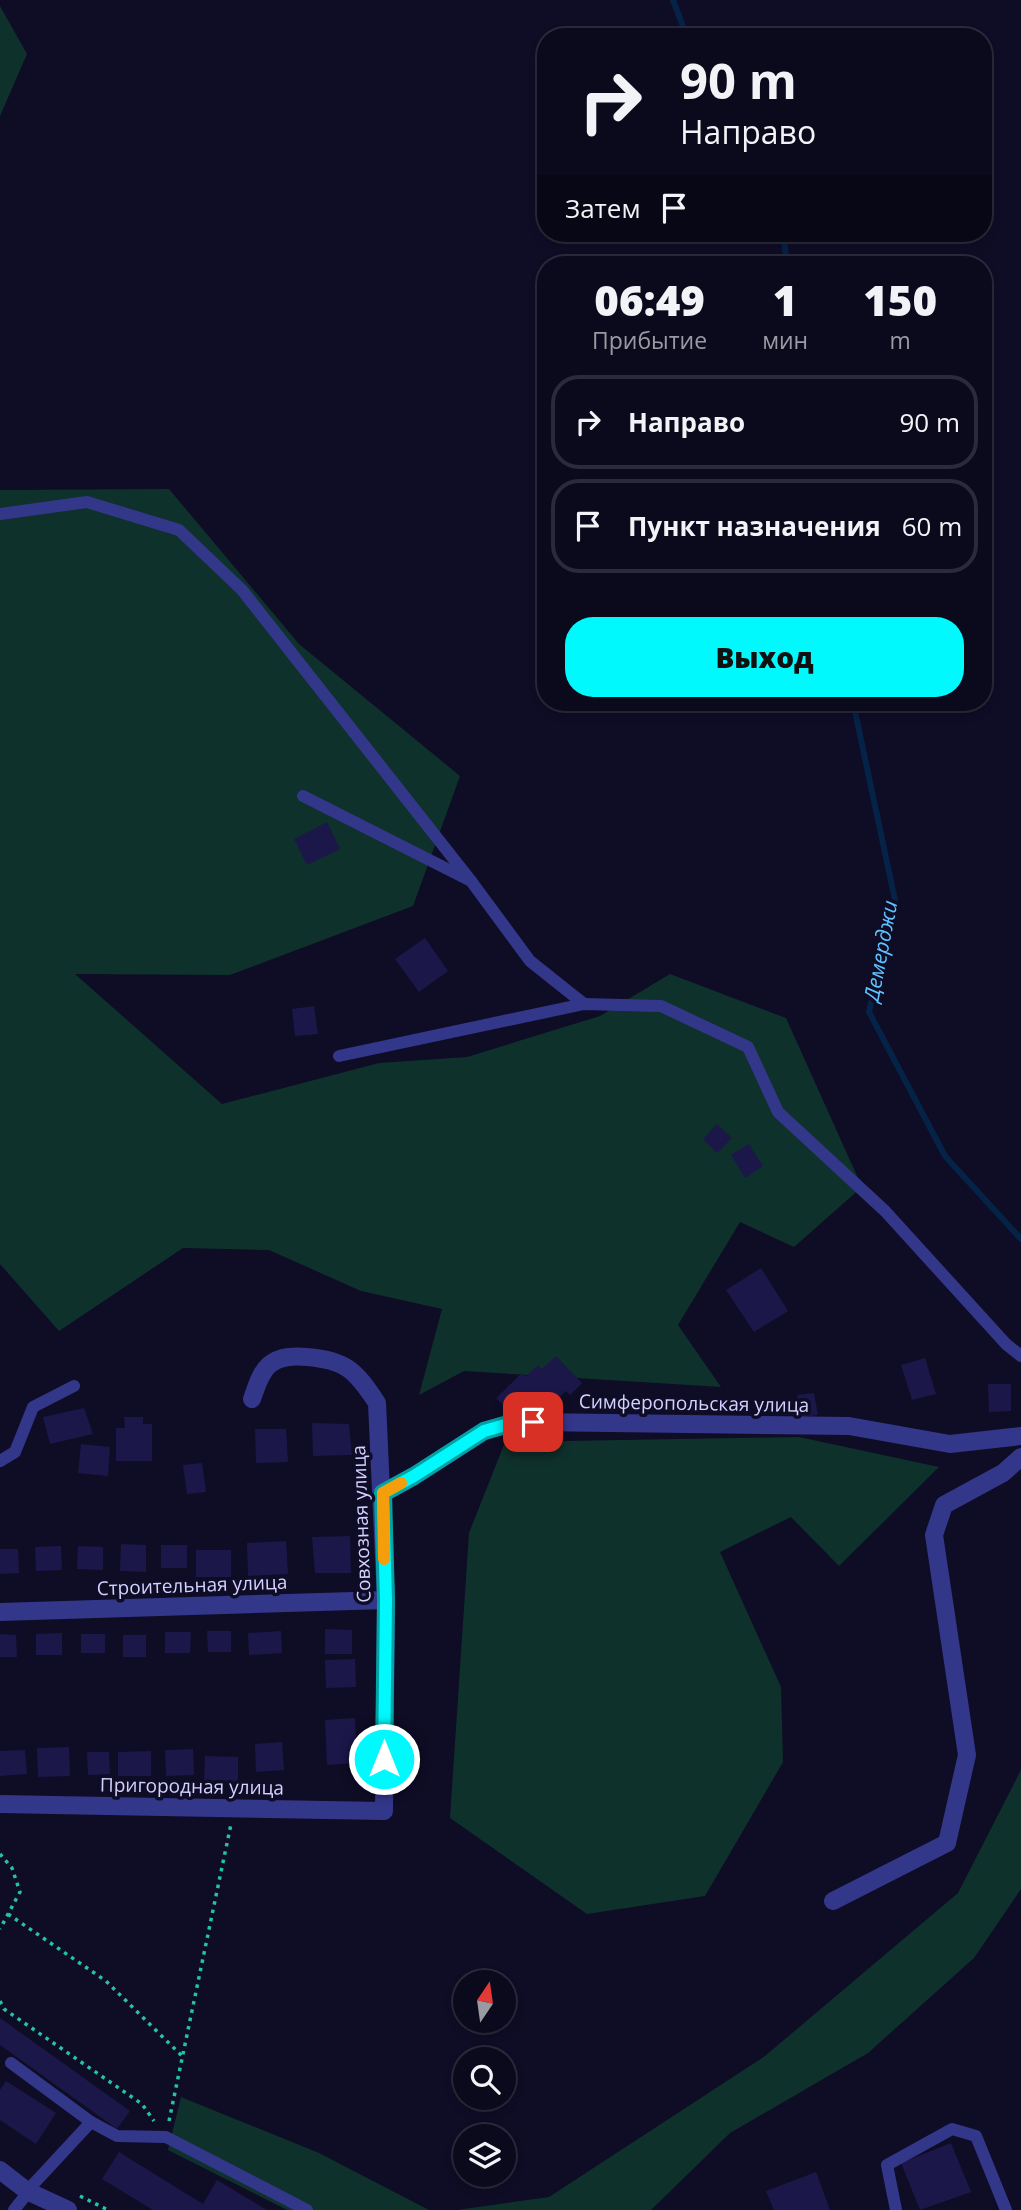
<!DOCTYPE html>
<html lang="ru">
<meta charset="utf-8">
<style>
:root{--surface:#0b091c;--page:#141225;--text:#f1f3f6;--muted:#9a9aa3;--line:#2b2a3b;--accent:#00f9fc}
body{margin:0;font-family:"Open Sans",sans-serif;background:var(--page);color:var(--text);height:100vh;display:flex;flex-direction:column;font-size:26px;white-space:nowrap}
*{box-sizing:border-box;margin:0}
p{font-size:23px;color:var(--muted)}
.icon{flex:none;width:38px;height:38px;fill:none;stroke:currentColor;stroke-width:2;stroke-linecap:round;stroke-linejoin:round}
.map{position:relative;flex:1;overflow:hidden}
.panel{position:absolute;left:537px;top:256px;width:455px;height:455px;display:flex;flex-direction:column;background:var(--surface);border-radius:28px;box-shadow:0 4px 10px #0003,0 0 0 2px var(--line)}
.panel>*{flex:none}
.banner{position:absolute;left:537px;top:28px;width:455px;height:214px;border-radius:28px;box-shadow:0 4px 10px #0003,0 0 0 2px var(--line);background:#0b091c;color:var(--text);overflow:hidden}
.needle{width:46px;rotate:13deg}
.fabs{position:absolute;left:453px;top:1970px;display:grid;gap:14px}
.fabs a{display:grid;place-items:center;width:63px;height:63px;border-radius:50%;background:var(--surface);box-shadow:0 4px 10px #0003,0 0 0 2px var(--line);font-size:35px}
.pin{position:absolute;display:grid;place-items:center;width:60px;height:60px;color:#fff;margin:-30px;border-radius:14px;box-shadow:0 4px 10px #0006}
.me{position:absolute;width:77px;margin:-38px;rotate:0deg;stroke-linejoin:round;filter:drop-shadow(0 0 5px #0008)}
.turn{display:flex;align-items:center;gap:24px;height:147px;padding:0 28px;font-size:32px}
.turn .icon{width:91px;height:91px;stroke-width:2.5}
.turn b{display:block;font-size:49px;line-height:60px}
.then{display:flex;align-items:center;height:66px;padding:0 28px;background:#0003;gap:14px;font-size:26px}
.eta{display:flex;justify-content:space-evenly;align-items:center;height:119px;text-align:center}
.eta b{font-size:42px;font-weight:800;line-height:49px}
.button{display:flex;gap:14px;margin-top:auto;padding:14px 28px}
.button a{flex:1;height:80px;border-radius:28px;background:var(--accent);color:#111;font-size:28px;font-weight:800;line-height:80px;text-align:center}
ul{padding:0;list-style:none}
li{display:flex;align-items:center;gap:21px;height:94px;margin:0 14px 10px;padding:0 14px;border:4px solid var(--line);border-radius:28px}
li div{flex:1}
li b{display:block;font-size:26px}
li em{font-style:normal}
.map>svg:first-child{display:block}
.green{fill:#0f312c}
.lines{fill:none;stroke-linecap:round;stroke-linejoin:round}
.stream{stroke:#052247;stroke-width:6}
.building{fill:#1c1749}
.path{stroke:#23c2ab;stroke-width:3.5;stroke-dasharray:3.5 5;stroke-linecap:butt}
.service{stroke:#33378a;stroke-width:12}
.minor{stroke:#33378a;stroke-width:18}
.route-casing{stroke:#00a2a4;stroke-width:18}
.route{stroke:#00f9fc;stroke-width:12}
.slow{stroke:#f59e0b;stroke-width:12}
.labels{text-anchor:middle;stroke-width:7;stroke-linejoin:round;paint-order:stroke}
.street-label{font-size:19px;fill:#d3d1ff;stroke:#0f0c26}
.water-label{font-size:21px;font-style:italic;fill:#5fc3ff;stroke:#0f0c26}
</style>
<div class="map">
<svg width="1021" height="2210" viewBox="0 0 1021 2210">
<rect width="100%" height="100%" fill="#0f0c26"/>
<g class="green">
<path d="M0,6L27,54L0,116Z"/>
<path d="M169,489L299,644L460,776L413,906L230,975L75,974L222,1104L379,1063L467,1057L600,1016L670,974L786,1018L862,1187L794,1247L740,1222L678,1325L721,1387L464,1371L419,1395L442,1309L361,1291L269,1250L183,1248L59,1331L0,1264V490Z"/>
<path d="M799,1437L939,1467L839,1566L791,1517L720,1552L781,1687L783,1762L705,1896L587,1914L450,1818L469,1533L505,1442Z"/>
<path d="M1021,1770V1889L974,1958L868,2053L730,2133L651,2210H457L549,2197L765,2056L958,1893Z"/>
<path d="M181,2097L319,2153L429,2210H287L168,2150Z"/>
</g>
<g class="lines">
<g class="stream">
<path d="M673,0L687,37"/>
<path d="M783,233L787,264"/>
<path d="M853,702L895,900L869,1012L945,1156L1021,1239"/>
</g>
</g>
<g class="building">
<path d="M327,822L340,849L307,865L294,839Z"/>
<path d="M425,938L448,971L419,992L395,959Z"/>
<path d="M314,1006L318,1034L295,1036L292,1009Z"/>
<path d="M717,1124L732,1138L717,1153L703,1139Z"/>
<path d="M749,1144L763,1166L745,1178L731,1155Z"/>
<path d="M761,1268L788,1311L754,1332L726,1290Z"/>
<path d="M556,1356L582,1383L570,1395L566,1391L553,1403L548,1398L538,1407L532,1401L515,1417L496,1398L521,1374L526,1376L538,1365L542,1369Z"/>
<path d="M925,1358L936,1394L912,1400L901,1365Z"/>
<path d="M988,1384H1011V1411L989,1412Z"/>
<path d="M814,1393L818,1415L802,1417L797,1395Z"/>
<path d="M84,1408L93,1434L50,1444L43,1417Z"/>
<path d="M124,1417H143V1424H152V1461H116V1428H125Z"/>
<path d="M312,1423L349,1424L352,1455L313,1456Z"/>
<path d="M255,1429H286L288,1462L256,1463Z"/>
<path d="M81,1444L110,1447L108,1476L78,1473Z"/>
<path d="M202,1463L206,1492L187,1494L183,1465Z"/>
<path d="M350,1536L351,1573H315L312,1537Z"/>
<path d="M286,1541L288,1574L248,1576L247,1543Z"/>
<path d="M121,1544L146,1545V1572L120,1571Z"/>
<rect x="161" y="1545" width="26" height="23"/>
<path d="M61,1546L62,1570L36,1571L35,1547Z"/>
<path d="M78,1546L103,1547V1570L77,1569Z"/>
<path d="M0,1549H18L19,1573L0,1574Z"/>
<rect x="196" y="1550" width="35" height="27"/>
<path d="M325,1629L352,1630V1654H325Z"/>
<path d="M207,1631H231V1652H208Z"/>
<path d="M281,1631L282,1653L249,1655L248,1633Z"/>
<path d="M165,1632H191L190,1653H165Z"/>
<path d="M62,1633V1655H36V1634Z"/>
<path d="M0,1634L16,1635L17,1657H0Z"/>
<rect x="81" y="1634" width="24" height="19"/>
<rect x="123" y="1635" width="23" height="22"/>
<path d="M355,1659L356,1687L326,1688L325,1660Z"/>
<path d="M355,1718L357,1763L327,1765L325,1720Z"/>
<path d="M282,1742L284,1770L256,1772L255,1744Z"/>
<path d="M69,1747L70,1776L38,1777L37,1748Z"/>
<path d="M193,1749L194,1775L166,1776L165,1750Z"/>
<path d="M25,1750L27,1774L0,1776V1751Z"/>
<path d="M151,1751V1776H118V1752Z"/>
<path d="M87,1752H109L110,1774L88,1775Z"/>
<path d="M205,1756L238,1757V1783H204Z"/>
<path d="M0,2018L130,2111L117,2129L0,2045Z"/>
<path d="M6,2081L56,2113L36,2144L0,2120V2090Z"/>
<path d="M951,2143L971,2192L920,2210L901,2163Z"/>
<path d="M119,2152L203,2204L217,2180L267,2210H153L102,2179Z"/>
<path d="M816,2172L830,2210H774L766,2191Z"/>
</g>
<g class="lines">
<g class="path">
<path d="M0,1854L12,1868L20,1892L0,1929"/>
<path d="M8,1914L106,1981L182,2056"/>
<path d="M0,2001L4,2009L142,2104L154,2121"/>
<path d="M169,2121L231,1824"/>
<path d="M80,2196L108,2210"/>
</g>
<g class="service">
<path d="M0,514L87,502L179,530L242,590L471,881"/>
<path d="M303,796L471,881L530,961L584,1004"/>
<path d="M339,1056L584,1004L661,1006L748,1047L778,1112L885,1211L1006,1344L1021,1356"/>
<path d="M0,1461L15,1452L33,1407L74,1386"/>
<path d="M11,2063L91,2122"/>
<path d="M27,2191L91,2122L117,2136L166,2137L307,2210"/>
<path d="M14,2210L29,2191"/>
<path d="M896,2210L887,2165L952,2129L976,2136L1006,2210"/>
</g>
<g class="minor">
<path d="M383,1493L414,1476L484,1431L505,1425L533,1422L849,1426L950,1444L1021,1436"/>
<path d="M0,1612L386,1600"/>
<path d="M0,1804L384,1811L386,1600L377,1403C356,1371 346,1360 307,1357C294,1356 280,1356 269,1365C260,1373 256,1388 252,1399"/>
<path d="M833,1901L947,1843L967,1755L934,1535L944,1505L1003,1473L1021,1457"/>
<path d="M0,2170L27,2191L68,2210"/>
</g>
</g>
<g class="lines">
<defs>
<path id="route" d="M384,1759L386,1600L383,1493L414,1476L484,1431L505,1425L533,1422"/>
</defs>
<use href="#route" class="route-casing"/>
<use href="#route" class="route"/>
<path class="slow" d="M384,1559L383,1493L401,1483"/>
</g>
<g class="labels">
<g class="street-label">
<text transform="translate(694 1403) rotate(1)" y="7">Симферопольская улица</text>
<text transform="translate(361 1524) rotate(-92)" y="7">Совхозная улица</text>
<text transform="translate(192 1585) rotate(-2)" y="7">Строительная улица</text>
<text transform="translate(192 1786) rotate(1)" y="7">Пригородная улица</text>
</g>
<g class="water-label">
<text transform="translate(881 951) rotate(-79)" y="7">Демерджи</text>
</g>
</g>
</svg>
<div class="fabs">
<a><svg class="needle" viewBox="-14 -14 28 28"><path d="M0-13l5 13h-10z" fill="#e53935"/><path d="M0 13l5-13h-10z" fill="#9a9aa3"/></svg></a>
<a><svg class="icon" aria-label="search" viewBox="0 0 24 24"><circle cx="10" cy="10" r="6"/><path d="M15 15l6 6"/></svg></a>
<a><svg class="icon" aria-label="layers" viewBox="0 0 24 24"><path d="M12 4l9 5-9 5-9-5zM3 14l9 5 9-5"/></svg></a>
</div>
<div class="pin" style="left:533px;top:1422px;background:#d93025"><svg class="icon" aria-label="arrive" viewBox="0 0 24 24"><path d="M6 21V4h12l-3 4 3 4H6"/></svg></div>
<svg class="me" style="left:384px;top:1759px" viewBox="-20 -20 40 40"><circle r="17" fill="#00f9fc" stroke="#fff" stroke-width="3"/><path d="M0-11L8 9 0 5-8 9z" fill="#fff"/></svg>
<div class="banner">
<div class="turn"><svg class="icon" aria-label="right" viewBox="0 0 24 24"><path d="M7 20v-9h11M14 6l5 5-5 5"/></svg><div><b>90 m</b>Направо</div></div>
<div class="then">Затем<svg class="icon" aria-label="arrive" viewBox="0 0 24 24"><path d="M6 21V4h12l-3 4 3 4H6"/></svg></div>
</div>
<section class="panel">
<div class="eta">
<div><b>06:49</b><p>Прибытие</p></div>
<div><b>1</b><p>мин</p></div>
<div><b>150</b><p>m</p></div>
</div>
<ul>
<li><svg class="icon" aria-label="right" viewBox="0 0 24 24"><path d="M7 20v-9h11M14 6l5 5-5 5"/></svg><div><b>Направо</b></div><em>90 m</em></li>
<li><svg class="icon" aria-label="arrive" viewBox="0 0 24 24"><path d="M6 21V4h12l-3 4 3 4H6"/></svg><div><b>Пункт назначения</b></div><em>60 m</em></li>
</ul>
<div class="button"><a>Выход</a></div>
</section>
</div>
